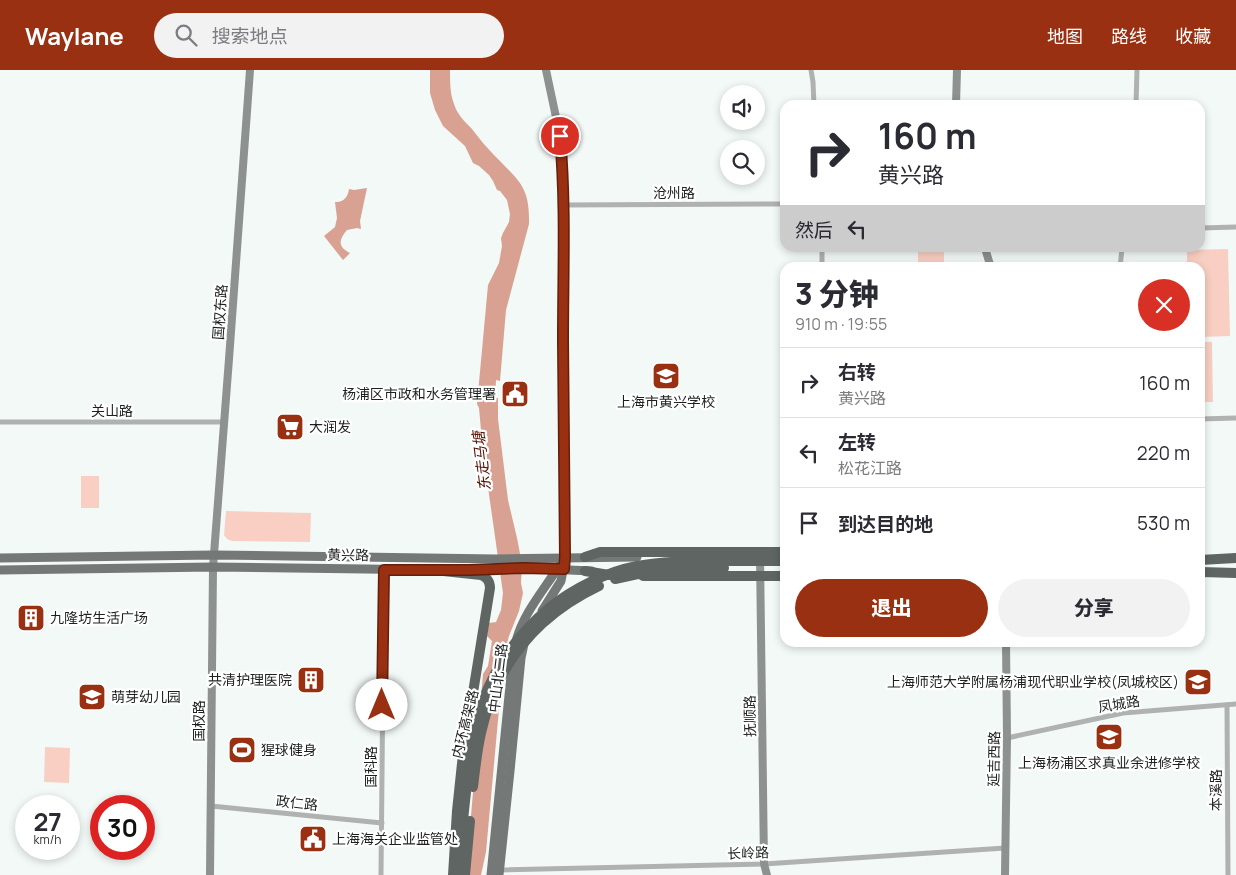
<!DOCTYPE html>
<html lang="zh">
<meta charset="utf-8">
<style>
:root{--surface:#fff;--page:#f2f2f3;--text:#2b2b33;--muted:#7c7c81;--line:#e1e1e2;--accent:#983011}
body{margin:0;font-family:Manrope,"Noto Sans SC",sans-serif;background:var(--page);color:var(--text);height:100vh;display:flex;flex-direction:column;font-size:19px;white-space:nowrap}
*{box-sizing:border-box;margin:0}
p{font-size:16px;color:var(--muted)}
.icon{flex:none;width:28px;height:28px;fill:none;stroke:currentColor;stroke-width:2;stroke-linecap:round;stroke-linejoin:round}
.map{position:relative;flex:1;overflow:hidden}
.details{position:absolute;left:780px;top:192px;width:425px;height:385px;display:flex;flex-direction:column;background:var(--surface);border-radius:15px;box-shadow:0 2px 8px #0003}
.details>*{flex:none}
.guide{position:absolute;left:780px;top:30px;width:425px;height:152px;border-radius:15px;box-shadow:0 2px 8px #0003;background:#fff;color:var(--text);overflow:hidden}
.tools{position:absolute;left:720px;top:15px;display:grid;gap:10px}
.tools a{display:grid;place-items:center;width:45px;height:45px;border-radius:50%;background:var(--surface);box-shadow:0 2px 8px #0003;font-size:25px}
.speed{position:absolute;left:15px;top:725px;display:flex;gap:10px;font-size:25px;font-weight:700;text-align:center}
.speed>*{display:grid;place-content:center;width:65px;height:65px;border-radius:50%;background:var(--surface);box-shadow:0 2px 8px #0003;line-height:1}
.speed small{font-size:12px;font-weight:400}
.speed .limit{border:8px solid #d22;background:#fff;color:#111}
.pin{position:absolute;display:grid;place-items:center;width:42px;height:42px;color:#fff;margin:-21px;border:2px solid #fff;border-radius:50%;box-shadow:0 1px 5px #0007}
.me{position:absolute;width:55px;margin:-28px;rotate:0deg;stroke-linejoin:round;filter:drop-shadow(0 0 4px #0008)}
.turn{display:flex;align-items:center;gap:18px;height:105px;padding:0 15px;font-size:22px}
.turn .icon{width:65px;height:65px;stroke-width:2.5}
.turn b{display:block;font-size:35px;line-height:42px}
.then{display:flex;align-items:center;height:48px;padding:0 15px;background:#0003;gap:10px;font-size:19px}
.round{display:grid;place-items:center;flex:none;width:52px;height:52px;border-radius:26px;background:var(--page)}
.head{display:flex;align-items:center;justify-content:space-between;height:85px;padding:0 15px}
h1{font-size:30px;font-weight:800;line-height:38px}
.button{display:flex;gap:10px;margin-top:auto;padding:10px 15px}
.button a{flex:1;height:58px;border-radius:30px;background:var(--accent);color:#fff;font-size:20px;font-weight:800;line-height:58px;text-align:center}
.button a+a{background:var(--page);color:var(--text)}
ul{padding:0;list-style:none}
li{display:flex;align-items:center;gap:15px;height:70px;padding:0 15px;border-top:1px solid var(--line)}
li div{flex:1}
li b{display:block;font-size:19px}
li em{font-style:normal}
header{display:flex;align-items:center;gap:30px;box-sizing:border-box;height:70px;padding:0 25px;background:var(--accent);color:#fff}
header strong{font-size:24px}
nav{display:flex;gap:28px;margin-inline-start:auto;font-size:18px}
.search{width:350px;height:45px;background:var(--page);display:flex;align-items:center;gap:12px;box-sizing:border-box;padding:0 18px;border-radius:28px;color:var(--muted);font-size:19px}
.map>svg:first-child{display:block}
.green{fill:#f9cfc3}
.water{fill:#d9a191}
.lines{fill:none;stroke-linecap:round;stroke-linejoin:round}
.street{stroke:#b0b2b2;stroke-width:5}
.secondary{stroke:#8d9190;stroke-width:8}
.primary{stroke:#747978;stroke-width:9}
.highway{stroke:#5f6563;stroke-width:10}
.highway-bridge{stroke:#5f6563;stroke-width:10}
.route-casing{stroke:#631f0b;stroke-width:12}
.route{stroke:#983011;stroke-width:9}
.labels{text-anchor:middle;stroke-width:4.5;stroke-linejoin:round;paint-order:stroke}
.street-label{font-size:14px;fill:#1e2020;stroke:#fff}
.poi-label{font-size:14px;fill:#1e2020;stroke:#fff;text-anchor:start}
.water-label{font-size:15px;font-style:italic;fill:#531000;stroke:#fff}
</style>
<header>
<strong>Waylane</strong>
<div class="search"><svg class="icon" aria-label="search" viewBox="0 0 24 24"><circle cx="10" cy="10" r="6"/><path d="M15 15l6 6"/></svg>搜索地点</div>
<nav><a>地图</a><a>路线</a><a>收藏</a></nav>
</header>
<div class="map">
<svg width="1236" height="805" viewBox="0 0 1236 805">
<rect width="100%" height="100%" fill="#f2f9f7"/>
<g class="green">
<rect x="918" y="178" width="26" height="19"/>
<path d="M1228,179L1230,266L1200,267V198L1187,197V180Z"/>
<path d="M1200,272H1212L1213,332H1200Z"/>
<rect x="81" y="406" width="18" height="32"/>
<path d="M226,441L311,443L310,472L232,471L227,469L224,465Z"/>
<path d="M45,677L70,678L69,713L44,712Z"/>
</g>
<g class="water">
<path d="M430,0H450C450,11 450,24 454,34C457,44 465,52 472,59C479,68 486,77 494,85C519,111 530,116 529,154L506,240L500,311L496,310L495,328H498V349L508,430L517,468L522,494L521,513L523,523L519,541L509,566L504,584L486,782L481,805H466L483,604L488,596L492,571L487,566L489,553L496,552L501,540L503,523L483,382L479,338L477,334L488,215L499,193L502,176L501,168L503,163L509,152L510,144L507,130L500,121L497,120L493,111L489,105L479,96L473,93L465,76L443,56L435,40L430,23Z"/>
<path d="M367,118L360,151L361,159L357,158L347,160C339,169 337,177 350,183L343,190L324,166L335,157L337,148L335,132C343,133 348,127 349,119L354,120Z"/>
</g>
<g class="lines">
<g class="street">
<path d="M811,0L813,12L814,35"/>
<path d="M1136,35L1137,0"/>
<path d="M564,135L785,134"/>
<path d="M1200,158L1236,157"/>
<path d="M822,178V198"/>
<path d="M1120,198L1122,178"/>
<path d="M1200,349L1236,348"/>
<path d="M0,352H224"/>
<path d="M1227,635L1228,805"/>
<path d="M1007,668L1123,643L1236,634"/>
<path d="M211,736L382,753"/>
<path d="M498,800L764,794L1005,778"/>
<path d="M381,805L384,500"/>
</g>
<g class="secondary">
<path d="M546,0L560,66L562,94L564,135L563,310L565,487"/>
<path d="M956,35L957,0"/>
<path d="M985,178L991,198"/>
<path d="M760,486L764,794L767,805"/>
<path d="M210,805L213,497L229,289L250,0"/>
<path d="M1005,805L1007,668L1006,572"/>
</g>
<g class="primary">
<path d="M0,488L214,485L496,489L637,487"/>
<path d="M0,500L213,497L440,500"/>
<path d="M465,500L523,498L592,501"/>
<path d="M542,541L561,511L564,495"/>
<path d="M516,571C524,542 544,520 559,496"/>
<path d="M491,805L513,586"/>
<path d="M499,805L510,701L521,588L524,574"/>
</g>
<g class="highway">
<path d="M585,487L600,482H785"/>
<path d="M1200,490L1236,488"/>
<path d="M434,500L481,505C487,507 490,512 490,518L463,684L457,741L453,805"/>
<path d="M585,501L609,505"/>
<path d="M643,506H742"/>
</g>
<g class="highway-bridge">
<path d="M1201,502L1236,503"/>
<path d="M742,506H785"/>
<path d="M615,509L665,498H724"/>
<path d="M473,717C475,699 477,681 481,663C496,595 536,546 599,516"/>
<path d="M458,805C461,775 463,745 467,714C470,688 473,661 481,636C494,597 518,564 549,538C574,518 606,502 637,496C662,491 688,491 713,491C737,491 761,491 785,491"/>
<path d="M465,805L470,751"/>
</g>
</g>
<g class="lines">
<defs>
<path id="route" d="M382,635L384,500H470L523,498L564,499L565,487C564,415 563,343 563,271C563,202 566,134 560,66"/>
</defs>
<use href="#route" class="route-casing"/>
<use href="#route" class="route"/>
</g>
<defs>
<symbol id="school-square" viewBox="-11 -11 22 22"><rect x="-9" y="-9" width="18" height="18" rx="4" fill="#983011" stroke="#fff"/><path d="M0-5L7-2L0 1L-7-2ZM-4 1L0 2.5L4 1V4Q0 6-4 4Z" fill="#fff"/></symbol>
<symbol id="civic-square" viewBox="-11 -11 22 22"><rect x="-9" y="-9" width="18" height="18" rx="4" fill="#983011" stroke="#fff"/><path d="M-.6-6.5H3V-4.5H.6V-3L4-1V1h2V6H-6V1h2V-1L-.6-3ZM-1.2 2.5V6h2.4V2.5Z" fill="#fff"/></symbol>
<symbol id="supermarket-square" viewBox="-11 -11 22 22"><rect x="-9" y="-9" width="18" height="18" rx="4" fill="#983011" stroke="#fff"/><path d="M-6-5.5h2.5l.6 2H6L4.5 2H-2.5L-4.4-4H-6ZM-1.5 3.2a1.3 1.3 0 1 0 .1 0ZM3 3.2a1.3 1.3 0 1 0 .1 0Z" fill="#fff"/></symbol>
<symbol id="building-square" viewBox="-11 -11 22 22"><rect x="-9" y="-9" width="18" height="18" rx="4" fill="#983011" stroke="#fff"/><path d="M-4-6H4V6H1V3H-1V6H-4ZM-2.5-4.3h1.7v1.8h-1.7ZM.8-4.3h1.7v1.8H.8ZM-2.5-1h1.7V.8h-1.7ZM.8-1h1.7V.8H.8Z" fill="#fff"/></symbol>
<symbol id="stadium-square" viewBox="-11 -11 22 22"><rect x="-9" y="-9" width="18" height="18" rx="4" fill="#983011" stroke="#fff"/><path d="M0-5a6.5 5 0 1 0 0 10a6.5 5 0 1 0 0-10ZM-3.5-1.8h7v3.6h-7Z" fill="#fff"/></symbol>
</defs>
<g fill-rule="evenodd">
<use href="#school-square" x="650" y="290" width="32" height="32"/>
<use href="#civic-square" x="499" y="308" width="32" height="32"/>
<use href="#supermarket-square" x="274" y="341" width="32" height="32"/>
<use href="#building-square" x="15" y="532" width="32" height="32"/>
<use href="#building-square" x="295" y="594" width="32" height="32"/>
<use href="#school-square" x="1182" y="596" width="32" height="32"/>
<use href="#school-square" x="76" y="611" width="32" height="32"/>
<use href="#school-square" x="1093" y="651" width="32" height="32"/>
<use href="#stadium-square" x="226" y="664" width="32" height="32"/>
<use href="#civic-square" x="297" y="753" width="32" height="32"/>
</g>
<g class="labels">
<g class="street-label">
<text x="674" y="128">沧州路</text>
<text transform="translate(220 242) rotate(-86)" y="5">国权东路</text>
<text x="112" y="346">关山路</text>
<text transform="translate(348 485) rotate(1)" y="5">黄兴路</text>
<text transform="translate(498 608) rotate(-83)" y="5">中山北二路</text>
<text transform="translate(1119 634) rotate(-9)" y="5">凤城路</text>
<text transform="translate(750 646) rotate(-91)" y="5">抚顺路</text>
<text transform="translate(199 651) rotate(-90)" y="5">国权路</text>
<text transform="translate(465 654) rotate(-76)" y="5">内环高架路</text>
<text transform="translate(994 689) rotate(-89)" y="5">延吉西路</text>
<text transform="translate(371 697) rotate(-90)" y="5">国科路</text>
<text transform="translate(1216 720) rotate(-90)" y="5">本溪路</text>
<text transform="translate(297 733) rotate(6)" y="5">政仁路</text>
<text transform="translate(748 783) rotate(-2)" y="5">长岭路</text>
</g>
<g class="poi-label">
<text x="496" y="329" text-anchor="end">杨浦区市政和水务管理署</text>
<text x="666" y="337" text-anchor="middle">上海市黄兴学校</text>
<text x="309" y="362">大润发</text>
<text x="50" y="553">九隆坊生活广场</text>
<text x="292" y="615" text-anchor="end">共清护理医院</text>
<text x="1179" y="617" text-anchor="end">上海师范大学附属杨浦现代职业学校(凤城校区)</text>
<text x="111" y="632">萌芽幼儿园</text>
<text x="261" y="685">猩球健身</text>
<text x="1109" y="698" text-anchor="middle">上海杨浦区求真业余进修学校</text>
<text x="332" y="774">上海海关企业监管处</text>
</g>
<g class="water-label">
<text transform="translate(482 391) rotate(-97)" y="5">东走马塘</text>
</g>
</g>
</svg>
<div class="tools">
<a><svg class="icon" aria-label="sound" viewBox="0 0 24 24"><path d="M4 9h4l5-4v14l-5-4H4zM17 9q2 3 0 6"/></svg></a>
<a><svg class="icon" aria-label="search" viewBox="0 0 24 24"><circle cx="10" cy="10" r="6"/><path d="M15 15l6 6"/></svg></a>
</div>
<div class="speed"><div>27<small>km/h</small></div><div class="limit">30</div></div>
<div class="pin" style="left:560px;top:66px;background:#d93025"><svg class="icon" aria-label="arrive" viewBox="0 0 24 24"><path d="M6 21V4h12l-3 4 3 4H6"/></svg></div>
<svg class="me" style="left:382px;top:635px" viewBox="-20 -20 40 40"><circle r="19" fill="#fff"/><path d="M0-13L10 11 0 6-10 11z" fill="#983011"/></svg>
<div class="guide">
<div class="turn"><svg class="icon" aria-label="right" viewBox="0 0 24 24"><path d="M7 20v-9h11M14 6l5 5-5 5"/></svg><div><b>160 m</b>黄兴路</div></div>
<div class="then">然后<svg class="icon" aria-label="left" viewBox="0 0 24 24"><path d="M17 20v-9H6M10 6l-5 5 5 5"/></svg></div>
</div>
<section class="details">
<div class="head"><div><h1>3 分钟</h1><p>910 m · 19:55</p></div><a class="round" style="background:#d93025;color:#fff"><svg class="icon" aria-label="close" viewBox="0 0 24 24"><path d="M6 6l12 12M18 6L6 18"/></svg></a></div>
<ul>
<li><svg class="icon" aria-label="right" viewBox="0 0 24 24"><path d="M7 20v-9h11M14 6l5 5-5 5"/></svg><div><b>右转</b><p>黄兴路</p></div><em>160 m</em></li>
<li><svg class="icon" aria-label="left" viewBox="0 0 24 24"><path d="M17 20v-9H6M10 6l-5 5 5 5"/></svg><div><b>左转</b><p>松花江路</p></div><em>220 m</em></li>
<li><svg class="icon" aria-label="arrive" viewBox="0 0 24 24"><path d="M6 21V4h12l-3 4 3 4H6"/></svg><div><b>到达目的地</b></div><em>530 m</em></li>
</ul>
<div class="button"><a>退出</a><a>分享</a></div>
</section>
</div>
